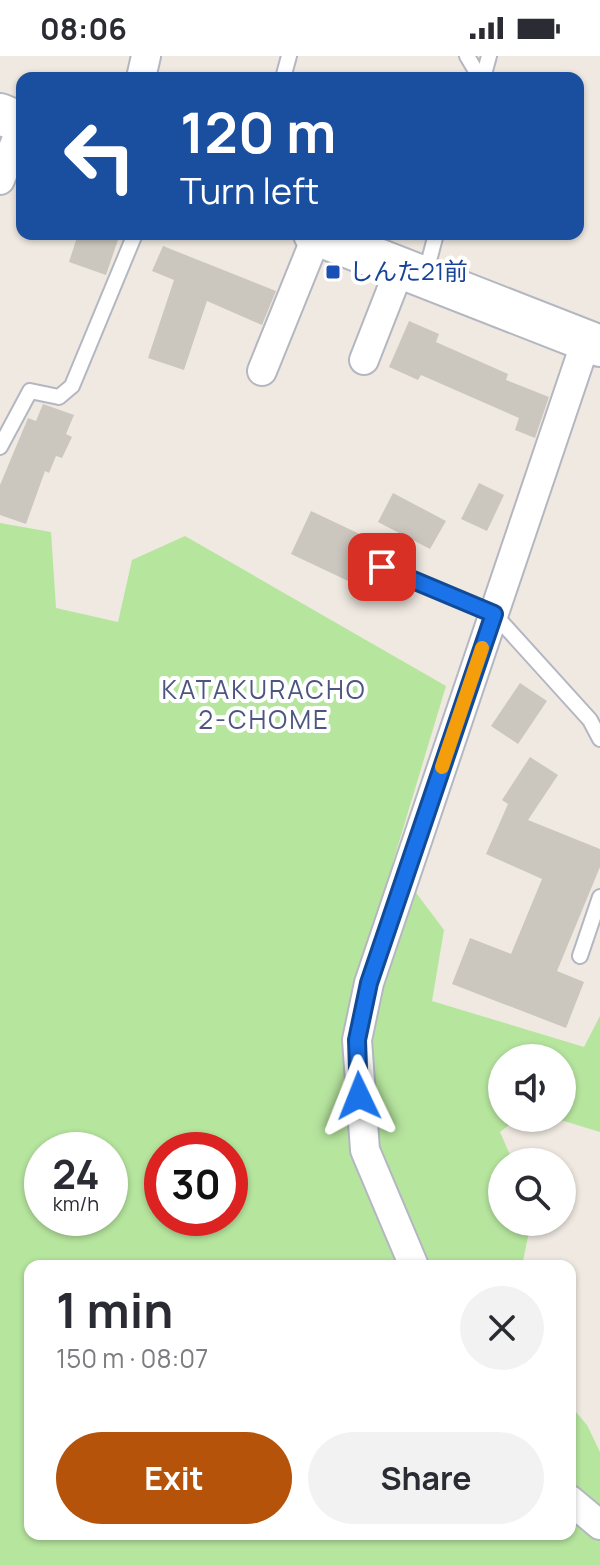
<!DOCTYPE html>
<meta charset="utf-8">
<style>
:root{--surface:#fff;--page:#f2f2f3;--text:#2b2b33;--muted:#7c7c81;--accent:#b45309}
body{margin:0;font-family:Manrope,"Noto Sans JP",sans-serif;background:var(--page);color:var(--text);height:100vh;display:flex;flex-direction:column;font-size:30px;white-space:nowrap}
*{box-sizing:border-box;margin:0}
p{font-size:26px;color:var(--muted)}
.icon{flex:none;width:44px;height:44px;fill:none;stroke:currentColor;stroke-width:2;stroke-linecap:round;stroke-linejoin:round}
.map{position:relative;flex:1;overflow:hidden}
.sheet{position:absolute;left:24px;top:1204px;width:552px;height:280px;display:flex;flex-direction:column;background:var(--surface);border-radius:16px;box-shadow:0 2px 6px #0004}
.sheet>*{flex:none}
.banner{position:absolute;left:16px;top:16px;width:568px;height:168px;border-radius:16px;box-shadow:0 2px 6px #0004;background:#1a4fa0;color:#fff;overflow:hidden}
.tools{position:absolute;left:488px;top:988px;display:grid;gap:16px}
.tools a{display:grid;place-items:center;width:88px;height:88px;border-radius:50%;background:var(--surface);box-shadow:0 2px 6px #0004;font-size:40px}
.speed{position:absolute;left:24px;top:1076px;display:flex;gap:16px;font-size:40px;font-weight:700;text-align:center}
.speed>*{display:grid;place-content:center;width:104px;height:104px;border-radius:50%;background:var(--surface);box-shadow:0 2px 6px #0004;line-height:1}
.speed small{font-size:20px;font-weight:400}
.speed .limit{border:12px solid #d22;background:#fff;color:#111}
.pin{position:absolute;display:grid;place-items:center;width:68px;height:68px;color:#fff;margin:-34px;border-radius:16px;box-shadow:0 4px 12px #0006}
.me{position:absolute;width:88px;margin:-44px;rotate:358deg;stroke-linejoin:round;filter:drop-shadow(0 0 6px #0008)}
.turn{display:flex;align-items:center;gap:28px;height:168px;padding:0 32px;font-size:36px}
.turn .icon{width:104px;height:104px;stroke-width:2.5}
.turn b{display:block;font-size:56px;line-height:68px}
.round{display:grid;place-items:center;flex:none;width:84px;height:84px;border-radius:42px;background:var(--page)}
.summary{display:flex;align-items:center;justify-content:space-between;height:136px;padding:0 32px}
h1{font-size:48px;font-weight:700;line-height:60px}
.action{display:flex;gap:16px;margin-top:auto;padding:16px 32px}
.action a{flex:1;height:92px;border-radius:48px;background:var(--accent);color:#fff;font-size:32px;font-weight:700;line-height:92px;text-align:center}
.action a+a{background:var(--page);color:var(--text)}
.status{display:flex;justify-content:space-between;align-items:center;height:56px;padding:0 40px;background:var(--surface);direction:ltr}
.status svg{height:22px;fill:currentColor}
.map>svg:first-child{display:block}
.green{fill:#b6e59e;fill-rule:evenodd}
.building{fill:#cbc7bf}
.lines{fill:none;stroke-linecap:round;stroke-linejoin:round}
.service-casing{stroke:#b4b7c1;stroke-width:18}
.minor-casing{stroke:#b4b7c1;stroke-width:32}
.secondary-casing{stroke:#b4b7c1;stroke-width:44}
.service{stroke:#fff;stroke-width:14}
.minor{stroke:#fff;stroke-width:28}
.secondary{stroke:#fff;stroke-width:40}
.route-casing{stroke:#114b97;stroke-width:20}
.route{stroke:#1a73e8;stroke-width:14}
.slow{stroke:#f59e0b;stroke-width:14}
.transit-dot{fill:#1a4fb4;stroke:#fff;stroke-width:3}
.labels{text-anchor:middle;stroke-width:8;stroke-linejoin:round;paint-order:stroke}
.transit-label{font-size:24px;fill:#164399;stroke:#fff;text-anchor:start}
.neighbourhood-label{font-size:26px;letter-spacing:2px;fill:#4d5680;stroke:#fff}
</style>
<div class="status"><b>08:06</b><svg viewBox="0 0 49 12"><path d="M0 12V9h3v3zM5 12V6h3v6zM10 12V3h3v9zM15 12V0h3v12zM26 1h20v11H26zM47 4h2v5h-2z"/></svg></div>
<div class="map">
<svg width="600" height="1509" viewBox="0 0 600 1509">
<rect width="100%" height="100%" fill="#efe9e1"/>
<path class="green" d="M0,467L51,476L56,552L118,566L132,504L185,480L446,630L393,806L444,874L432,945L584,991L600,960V1076L554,1062H562V1002H502V1062H518L500,1076L513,1106H502V1166H531L522,1210H30V1478H570V1349L587,1369L600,1396V1509H0ZM42,1094H110V1162H42ZM162,1094H230V1162H162Z"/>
<g class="building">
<path d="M78,178H120L106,219L69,206Z"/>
<path d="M163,190L276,235L262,269L207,245L184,314L148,302L174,224L152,215Z"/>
<path d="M409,265L439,278L436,286L508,318L506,324L549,341L535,382L515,374L519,362L421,319L418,324L389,311Z"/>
<path d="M43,348L74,359L66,378L72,381L62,402L56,400L49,417L45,415L26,468L0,459V429L28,362L36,365Z"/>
<path d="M479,427L504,439L487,475L461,463Z"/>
<path d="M393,437L446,465L430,493L378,466Z"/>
<path d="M311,455L383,489L363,532L291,498Z"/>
<path d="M520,627L547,645L518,688L491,670Z"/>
<path d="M530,701L558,719L528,764L600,793V811L557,915L584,926L566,972L452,928L470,882L511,898L542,823L486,798L508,748L502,744Z"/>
</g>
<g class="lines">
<defs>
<g id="service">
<path d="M467,0L480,22"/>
<path d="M283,22L289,0"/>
<path d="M483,22L489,0"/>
<path d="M425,220L436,178"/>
<path d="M0,391L30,335L59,341L72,330L135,178"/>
<path d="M382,511L494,558L590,664L600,683"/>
<path d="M580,900L600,841"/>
</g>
<g id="minor">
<path d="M141,22L146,0"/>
<path d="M0,124L22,70"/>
<path d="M364,304L400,212"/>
<path d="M262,315L317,179"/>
<path d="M414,1210L365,1094L357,984L369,927L586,285"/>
<path d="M570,1444L600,1469"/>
</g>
<g id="secondary">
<path d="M0,58L22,67"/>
<path d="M314,178L600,290"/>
</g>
</defs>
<use href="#service" class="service-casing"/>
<use href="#minor" class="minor-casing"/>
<use href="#secondary" class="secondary-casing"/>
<use href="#service" class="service"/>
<use href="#minor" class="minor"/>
<use href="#secondary" class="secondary"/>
</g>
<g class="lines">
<defs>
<path id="route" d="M359,1040L357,984L369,927L494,558L382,511"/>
</defs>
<use href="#route" class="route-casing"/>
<use href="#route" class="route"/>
<path class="slow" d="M442,711L482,592"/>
</g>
<rect class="transit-dot" x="325" y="208" width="16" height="16" rx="4"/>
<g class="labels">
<g class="transit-label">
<text x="349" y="224">しんた21前</text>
</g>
<g class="neighbourhood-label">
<text x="264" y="643">KATAKURACHO<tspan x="264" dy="30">2-CHOME</tspan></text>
</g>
</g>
</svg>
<div class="tools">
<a><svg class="icon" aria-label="sound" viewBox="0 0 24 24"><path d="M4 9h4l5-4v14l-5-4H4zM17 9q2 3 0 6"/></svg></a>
<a><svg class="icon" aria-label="search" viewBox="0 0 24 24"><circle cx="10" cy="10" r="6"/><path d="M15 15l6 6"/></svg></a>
</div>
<div class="speed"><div>24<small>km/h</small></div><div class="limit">30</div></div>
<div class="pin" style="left:382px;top:511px;background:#d93025"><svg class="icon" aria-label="arrive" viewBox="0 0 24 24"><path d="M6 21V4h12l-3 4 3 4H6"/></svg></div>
<svg class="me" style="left:359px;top:1040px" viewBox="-20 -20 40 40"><path d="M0-17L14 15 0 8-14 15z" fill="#1a73e8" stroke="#fff" stroke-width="4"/></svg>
<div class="banner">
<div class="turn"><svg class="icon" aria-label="left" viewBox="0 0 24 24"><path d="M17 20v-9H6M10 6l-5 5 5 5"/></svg><div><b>120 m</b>Turn left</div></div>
</div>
<section class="sheet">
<div class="summary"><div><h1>1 min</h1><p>150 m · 08:07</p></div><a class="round"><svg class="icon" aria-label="close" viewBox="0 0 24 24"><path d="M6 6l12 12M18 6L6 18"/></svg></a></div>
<div class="action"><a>Exit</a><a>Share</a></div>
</section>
</div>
